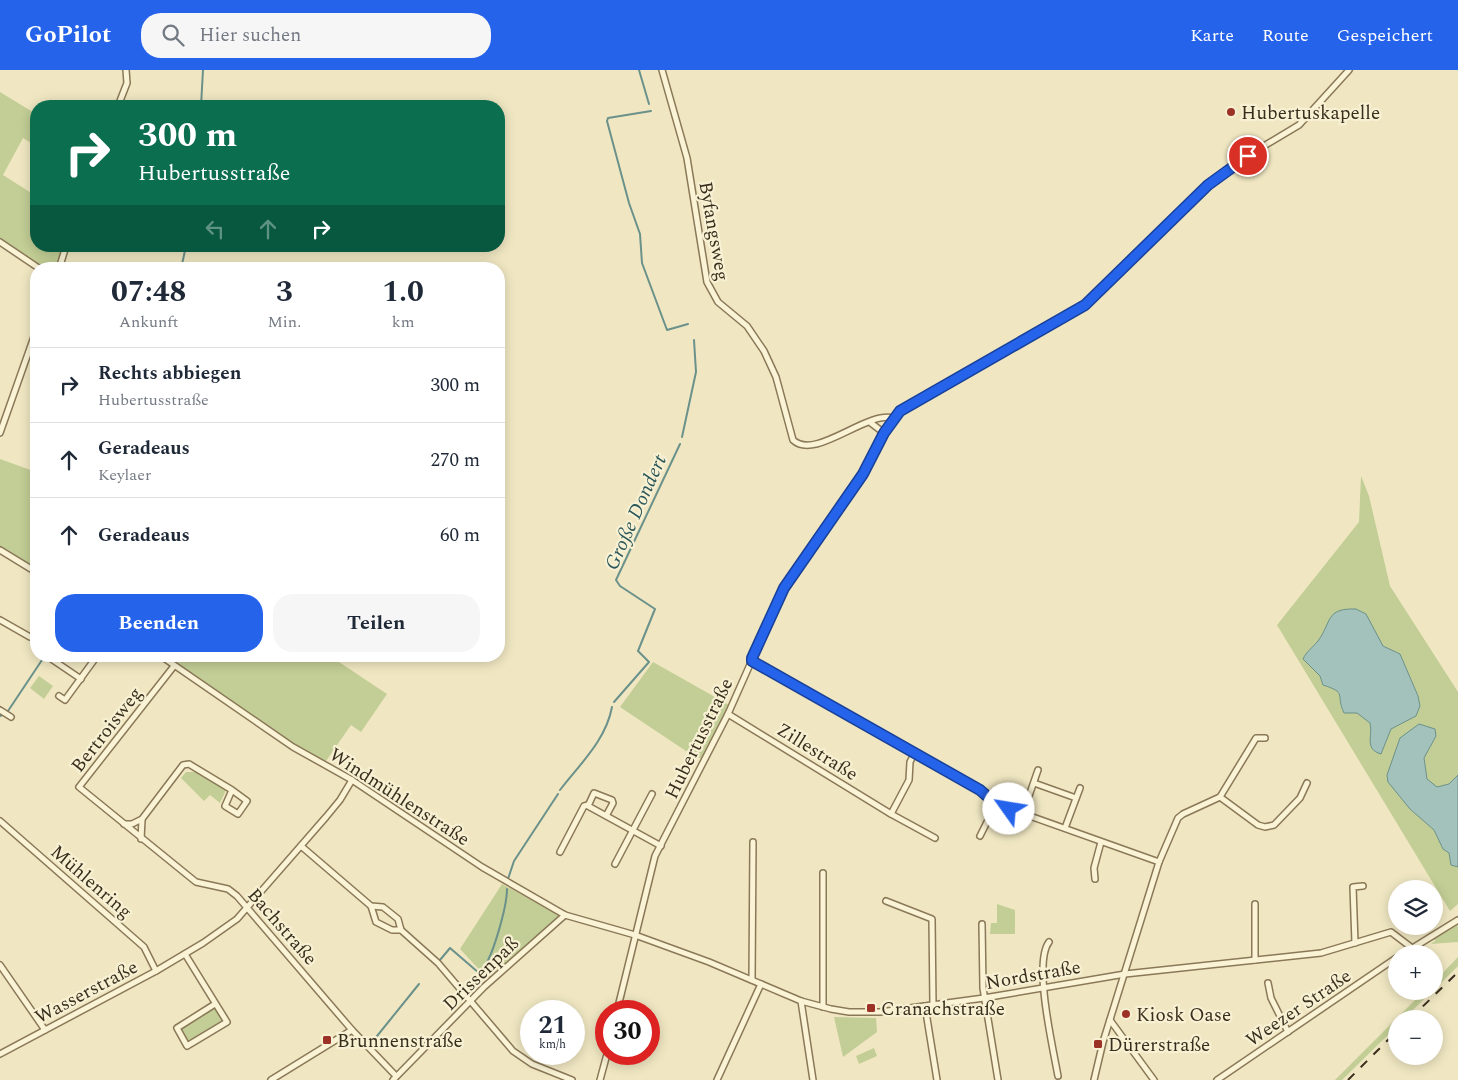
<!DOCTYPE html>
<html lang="de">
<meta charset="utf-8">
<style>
:root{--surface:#fff;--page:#f6f6f7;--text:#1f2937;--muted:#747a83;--line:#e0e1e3;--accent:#2563eb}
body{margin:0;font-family:Spectral,serif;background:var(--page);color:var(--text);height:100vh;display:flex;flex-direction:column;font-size:19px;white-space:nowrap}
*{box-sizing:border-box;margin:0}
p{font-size:16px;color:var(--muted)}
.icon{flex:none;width:28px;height:28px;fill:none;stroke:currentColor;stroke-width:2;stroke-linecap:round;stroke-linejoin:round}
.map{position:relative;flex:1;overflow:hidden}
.drawer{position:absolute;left:30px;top:192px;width:475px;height:400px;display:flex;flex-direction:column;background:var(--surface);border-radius:20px;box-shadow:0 2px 12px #0003}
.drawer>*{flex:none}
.top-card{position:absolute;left:30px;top:30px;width:475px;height:152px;border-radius:20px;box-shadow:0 2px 12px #0003;background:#0b6e4f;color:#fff;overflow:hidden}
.fabs{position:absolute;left:1388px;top:810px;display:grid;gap:10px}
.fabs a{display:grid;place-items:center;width:55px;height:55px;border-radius:50%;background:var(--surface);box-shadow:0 2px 12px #0003;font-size:25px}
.speed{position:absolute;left:520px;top:930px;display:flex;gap:10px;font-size:25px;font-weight:700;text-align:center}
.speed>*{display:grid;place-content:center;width:65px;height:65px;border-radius:50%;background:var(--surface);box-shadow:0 2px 12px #0003;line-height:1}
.speed small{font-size:12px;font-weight:400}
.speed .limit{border:8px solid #d22;background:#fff;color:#111}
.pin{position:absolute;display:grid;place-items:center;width:42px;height:42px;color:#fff;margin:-21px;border:2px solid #fff;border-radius:50%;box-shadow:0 1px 5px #0007}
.me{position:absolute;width:55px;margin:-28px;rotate:302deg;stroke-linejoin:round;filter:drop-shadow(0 0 4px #0008)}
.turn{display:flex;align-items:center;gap:18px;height:105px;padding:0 25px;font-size:22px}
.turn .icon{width:65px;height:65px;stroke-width:2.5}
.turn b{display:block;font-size:35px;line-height:42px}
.lanes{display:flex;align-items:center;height:48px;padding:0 25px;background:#0003;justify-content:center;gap:25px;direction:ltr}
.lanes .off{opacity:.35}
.eta{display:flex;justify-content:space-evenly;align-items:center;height:85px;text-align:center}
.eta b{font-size:30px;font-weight:700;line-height:35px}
.button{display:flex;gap:10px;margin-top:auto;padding:10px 25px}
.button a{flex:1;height:58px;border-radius:20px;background:var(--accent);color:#fff;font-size:20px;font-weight:700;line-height:58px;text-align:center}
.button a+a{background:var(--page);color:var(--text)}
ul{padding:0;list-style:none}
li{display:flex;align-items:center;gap:15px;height:75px;padding:0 25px;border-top:1px solid var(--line)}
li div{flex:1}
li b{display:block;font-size:19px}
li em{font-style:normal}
header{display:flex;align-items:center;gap:30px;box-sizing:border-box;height:70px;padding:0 25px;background:var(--accent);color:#fff}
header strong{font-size:24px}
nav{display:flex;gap:28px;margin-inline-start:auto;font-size:18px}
.search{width:350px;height:45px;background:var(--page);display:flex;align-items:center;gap:12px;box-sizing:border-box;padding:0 18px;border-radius:20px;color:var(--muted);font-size:19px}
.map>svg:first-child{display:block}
.green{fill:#c2ce95}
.water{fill:#a4c2bc;stroke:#6b918b}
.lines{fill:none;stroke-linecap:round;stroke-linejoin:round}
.stream{stroke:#6b918b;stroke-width:2}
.street-casing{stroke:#8a7858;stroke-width:8}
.street{stroke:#faf3d5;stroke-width:5}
.rail{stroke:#392e1d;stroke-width:2;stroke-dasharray:9 9;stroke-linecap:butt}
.route-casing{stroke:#184099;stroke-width:12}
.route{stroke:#2563eb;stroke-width:9}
.poi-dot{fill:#9c3126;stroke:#f7f0d2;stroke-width:2}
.labels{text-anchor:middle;stroke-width:4.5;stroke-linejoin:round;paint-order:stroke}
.poi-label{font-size:19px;fill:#392e1d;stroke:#f7f0d2;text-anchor:start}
.street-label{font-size:19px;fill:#392e1d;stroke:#f7f0d2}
.water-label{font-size:20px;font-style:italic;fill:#2c585a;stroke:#f7f0d2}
</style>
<header>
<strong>GoPilot</strong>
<div class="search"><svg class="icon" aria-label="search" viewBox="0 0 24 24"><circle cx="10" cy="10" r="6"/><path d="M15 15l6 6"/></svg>Hier suchen</div>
<nav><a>Karte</a><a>Route</a><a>Gespeichert</a></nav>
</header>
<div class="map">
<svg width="1458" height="1010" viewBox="0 0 1458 1010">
<rect width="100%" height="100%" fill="#f0e7c2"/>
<g class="green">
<path d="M0,22L36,44V76L23,68L3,105L36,126V176H63L55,199H45L0,169Z"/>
<path d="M0,389L36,402V502L0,478Z"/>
<path d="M1361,406L1369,426L1390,516L1458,622V834L1450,841L1277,555L1359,452Z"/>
<path d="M161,586H330L387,624L361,662L351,655L326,691L293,677Z"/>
<path d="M653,592L729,635L701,688L695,687L620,637Z"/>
<path d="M39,606L53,616L44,629L30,618Z"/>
<path d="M186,702H196L226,720L220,733L210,725L204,731L181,708Z"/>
<path d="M502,814L560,846L488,909L460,879Z"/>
<path d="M997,834L1015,840V864H990L991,853H997Z"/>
<path d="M1458,855V872L1431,874L1436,870H1431Z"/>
<path d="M1458,887V896L1434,920V912Z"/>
<path d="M1424,921H1432L1404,949H1396Z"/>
<path d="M214,938L223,951L188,973L180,960Z"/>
<path d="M834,947L876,948L877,962L843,987Z"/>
<path d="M1396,949V957L1342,1010H1335Z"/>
<path d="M874,978L877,986L859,994L856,986Z"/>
</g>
<g class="water">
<path d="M1356,539L1366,544L1383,576L1400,584L1418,626L1420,636L1416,646L1391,659L1381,684C1364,679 1373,667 1370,653L1357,643H1344C1335,624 1348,623 1323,615L1320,606L1303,589C1306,582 1313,577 1318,571C1332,552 1325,538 1356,539Z"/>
<path d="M1419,654L1435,659L1436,666L1424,688L1427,709L1437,717L1449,714L1458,705V797L1451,795L1449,783L1443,779L1434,760L1410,739L1388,712L1387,705L1400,668Z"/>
</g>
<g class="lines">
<g class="stream">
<path d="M639,0L649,34"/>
<path d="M201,36L203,0"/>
<path d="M651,41L608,48L607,51L629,133L640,164L642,193L667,260L688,254"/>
<path d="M181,199L186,176"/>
<path d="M682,367L696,302L694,270"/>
<path d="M36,564L34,574L36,578"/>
<path d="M614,632L649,592L638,581L655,539L620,516L616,510L680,374"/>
<path d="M8,641L42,590L41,586"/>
<path d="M0,646L2,645"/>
<path d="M560,720C580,694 606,670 612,637"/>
<path d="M508,809L514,791L558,724"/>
<path d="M440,890L450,878L479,903C492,894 507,835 507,819"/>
<path d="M373,971L419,914"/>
</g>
<defs>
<g id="street">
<path d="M662,0L687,88L707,212L718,232L747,256L764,281L776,307L793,370C815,391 866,341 893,348"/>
<path d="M118,36L127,13L126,0"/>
<path d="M0,172L40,199"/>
<path d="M59,199L66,176"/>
<path d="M871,353L884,363"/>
<path d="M0,363L36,261"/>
<path d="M0,480L36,502"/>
<path d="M0,550L30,567"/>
<path d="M47,586L81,609"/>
<path d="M161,586L293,677L352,710L482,797L565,845L635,865L709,892L801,931L831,939L849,942H880L984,928L1125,904L1321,883L1391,862L1412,878"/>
<path d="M751,591L980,720L996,734"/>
<path d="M174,596L79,717L196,812L228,819L237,826L352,960L396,1006"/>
<path d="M59,626L65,630L97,586"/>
<path d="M0,640L11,647"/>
<path d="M728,644L891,744L935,768"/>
<path d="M1034,713L1076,728"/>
<path d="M1220,727L1258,755L1265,757L1274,755L1300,728L1307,713"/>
<path d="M1023,743L1038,700"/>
<path d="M891,744L909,710L910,692L914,684"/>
<path d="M606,746L613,733L612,730L594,723L588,736L661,776"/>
<path d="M0,751L144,877L156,901"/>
<path d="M124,754H132L142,749L183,695L189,694L232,720L225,736L238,744L247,731L232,720"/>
<path d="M1065,758L1080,718"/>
<path d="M980,766L996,734L1159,792"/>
<path d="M141,769L142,750"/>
<path d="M301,776L371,836L383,837L398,849L401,860L438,893L513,981L532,994L572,1010"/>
<path d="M560,782L584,736L588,735"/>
<path d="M615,794L652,724"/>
<path d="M823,803V937"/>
<path d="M1095,809L1094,798L1101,772"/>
<path d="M886,831L932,849L933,935"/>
<path d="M1255,834V890"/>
<path d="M371,836L376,852L392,860H401"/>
<path d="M982,854L983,918L998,1010"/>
<path d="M1049,872C1033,893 1053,978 1058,1006"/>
<path d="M1355,873L1353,817L1363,816"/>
<path d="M185,884L227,952L187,976L177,958L215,934"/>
<path d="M1403,884L1458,850"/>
<path d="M0,895L45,960"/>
<path d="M752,910L753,772"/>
<path d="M1268,913L1271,928L1288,962"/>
<path d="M801,931L813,1010"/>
<path d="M925,936L937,1010"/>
<path d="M617,941L655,786L728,644L784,518L863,404L893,348L912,333L1085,235L1208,115L1237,92L1299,55L1349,0"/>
<path d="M1110,950L1154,1010"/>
<path d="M0,984L156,901L203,873L237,849L326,747L340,730L352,710"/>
<path d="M271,1010L352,960"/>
<path d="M393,1010L484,917L565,845"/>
<path d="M600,1010L607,984"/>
<path d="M717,1010L761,914"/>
<path d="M1094,1010L1103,972L1159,792L1178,748L1183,744L1220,727L1256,668H1265"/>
<path d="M1217,1010L1396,888"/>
</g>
</defs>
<use href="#street" class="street-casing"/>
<use href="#street" class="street"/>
<g class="rail">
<path d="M1410,949L1458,902"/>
<path d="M1348,1010L1396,962"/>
</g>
</g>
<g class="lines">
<defs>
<path id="route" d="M1009,739L996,734L980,720L752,591V588L784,518L863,404L884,363L900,341L1085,235L1208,115L1248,86"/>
</defs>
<use href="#route" class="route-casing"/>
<use href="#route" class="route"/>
</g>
<g class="poi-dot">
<circle cx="1231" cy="42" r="5"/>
<rect x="866" y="933" width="10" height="10" rx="2.5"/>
<circle cx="1126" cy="944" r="5"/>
<rect x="322" y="965" width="10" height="10" rx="2.5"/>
<rect x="1093" y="969" width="10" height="10" rx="2.5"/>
</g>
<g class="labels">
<g class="poi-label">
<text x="1241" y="49">Hubertuskapelle</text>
<text x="881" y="945">Cranachstraße</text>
<text x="1136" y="951">Kiosk Oase</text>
<text x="337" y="977">Brunnenstraße</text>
<text x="1108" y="981">Dürerstraße</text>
</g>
<g class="street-label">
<text transform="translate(715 161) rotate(80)" y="7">Byfangsweg</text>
<text transform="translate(106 659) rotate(-52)" y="7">Bertroisweg</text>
<text transform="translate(698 668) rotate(-64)" y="7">Hubertusstraße</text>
<text transform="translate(818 681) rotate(32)" y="7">Zillestraße</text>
<text transform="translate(400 726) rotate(33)" y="7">Windmühlenstraße</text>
<text transform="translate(92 811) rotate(41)" y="7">Mühlenring</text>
<text transform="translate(283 856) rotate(49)" y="7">Bachstraße</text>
<text transform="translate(480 903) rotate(-44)" y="7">Drissenpaß</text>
<text transform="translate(1033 904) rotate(-10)" y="7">Nordstraße</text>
<text transform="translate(86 921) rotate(-28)" y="7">Wasserstraße</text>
<text transform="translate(1298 937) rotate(-34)" y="7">Weezer Straße</text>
</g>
<g class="water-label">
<text transform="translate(635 442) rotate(-66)" y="7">Große Dondert</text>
</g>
</g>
</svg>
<div class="fabs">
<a><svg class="icon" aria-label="layers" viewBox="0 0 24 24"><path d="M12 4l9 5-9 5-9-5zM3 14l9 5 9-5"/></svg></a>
<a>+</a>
<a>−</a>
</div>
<div class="speed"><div>21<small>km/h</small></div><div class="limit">30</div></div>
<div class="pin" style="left:1248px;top:86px;background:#d93025"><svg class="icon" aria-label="arrive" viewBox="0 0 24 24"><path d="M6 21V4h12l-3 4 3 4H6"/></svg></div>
<svg class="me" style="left:1009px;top:739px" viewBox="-20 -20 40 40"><circle r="19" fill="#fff"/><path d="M0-13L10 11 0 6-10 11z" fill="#2563eb"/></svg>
<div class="top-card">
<div class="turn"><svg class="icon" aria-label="right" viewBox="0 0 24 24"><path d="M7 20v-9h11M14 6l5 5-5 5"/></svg><div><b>300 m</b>Hubertusstraße</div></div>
<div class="lanes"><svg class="icon off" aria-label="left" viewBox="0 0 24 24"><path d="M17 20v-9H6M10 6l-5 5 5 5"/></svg><svg class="icon off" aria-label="ahead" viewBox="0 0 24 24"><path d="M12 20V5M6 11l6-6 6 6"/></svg><svg class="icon" aria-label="right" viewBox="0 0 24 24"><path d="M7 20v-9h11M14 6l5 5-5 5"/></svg></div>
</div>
<section class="drawer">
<div class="eta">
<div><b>07:48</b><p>Ankunft</p></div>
<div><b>3</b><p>Min.</p></div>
<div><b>1.0</b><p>km</p></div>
</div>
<ul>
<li><svg class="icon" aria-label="right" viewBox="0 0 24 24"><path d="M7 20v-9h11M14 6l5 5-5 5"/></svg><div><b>Rechts abbiegen</b><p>Hubertusstraße</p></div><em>300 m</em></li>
<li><svg class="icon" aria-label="ahead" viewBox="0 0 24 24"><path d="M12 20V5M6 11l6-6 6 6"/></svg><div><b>Geradeaus</b><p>Keylaer</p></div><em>270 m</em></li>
<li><svg class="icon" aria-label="ahead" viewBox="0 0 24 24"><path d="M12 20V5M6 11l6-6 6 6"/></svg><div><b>Geradeaus</b></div><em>60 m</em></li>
</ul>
<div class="button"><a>Beenden</a><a>Teilen</a></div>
</section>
</div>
